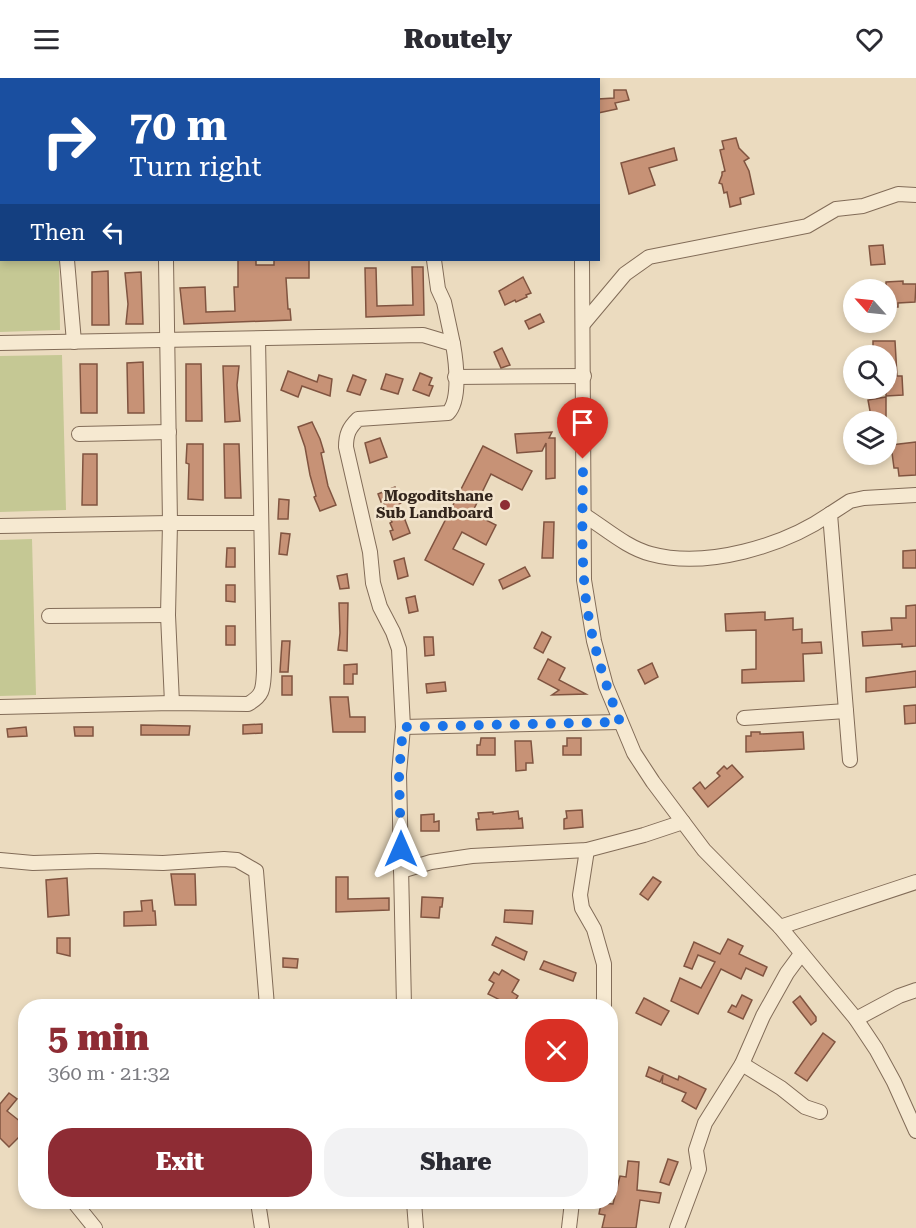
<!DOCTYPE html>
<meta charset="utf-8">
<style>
:root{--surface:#fff;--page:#f2f2f3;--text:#2b2b33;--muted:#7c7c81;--accent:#8e2c34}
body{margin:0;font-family:"Roboto Serif",serif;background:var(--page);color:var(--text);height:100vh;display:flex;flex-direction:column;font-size:22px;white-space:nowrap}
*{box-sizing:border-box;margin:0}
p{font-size:20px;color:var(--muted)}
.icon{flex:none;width:33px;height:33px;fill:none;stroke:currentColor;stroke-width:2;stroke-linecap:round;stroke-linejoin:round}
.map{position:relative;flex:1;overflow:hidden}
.side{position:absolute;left:18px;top:921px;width:600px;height:210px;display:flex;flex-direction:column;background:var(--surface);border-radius:24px;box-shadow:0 3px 9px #0003}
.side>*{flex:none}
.guide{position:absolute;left:0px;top:0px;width:600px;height:183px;box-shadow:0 3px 9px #0003;background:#1a4fa0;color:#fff;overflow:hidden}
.needle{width:39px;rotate:297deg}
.buttons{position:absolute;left:843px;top:201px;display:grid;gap:12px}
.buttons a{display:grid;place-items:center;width:54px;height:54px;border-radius:50%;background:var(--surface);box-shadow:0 3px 9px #0003;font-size:30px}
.pin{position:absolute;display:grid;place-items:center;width:51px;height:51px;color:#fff;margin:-62px -26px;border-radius:50% 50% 50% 0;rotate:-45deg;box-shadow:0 0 6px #0007}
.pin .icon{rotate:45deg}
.me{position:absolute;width:66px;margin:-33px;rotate:0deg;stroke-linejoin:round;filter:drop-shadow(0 0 4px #0008)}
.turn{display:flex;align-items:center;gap:21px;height:126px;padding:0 30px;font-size:27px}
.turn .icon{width:78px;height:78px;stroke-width:2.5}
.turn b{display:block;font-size:42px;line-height:51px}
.then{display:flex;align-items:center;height:57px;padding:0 30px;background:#0003;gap:12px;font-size:22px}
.round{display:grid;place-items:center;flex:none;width:63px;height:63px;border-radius:24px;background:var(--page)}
.overview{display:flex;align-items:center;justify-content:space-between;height:102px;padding:0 30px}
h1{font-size:36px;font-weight:800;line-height:45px;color:var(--accent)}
.primary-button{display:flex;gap:12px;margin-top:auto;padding:12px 30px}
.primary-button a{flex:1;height:69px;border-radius:24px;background:var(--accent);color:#fff;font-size:24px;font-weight:800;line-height:69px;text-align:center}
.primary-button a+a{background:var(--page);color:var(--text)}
header{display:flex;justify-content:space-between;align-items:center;height:78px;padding:0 30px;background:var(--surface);font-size:27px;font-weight:800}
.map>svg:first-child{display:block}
.green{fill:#c5c894}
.building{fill:#c79276;stroke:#805440;stroke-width:1.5}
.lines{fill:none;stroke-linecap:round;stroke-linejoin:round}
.street-casing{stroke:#826c58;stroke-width:16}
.street{stroke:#f6e9d1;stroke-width:14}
.route{stroke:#1a73e8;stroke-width:10;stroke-dasharray:0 18}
.poi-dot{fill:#8e2c34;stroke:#f3e5ce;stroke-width:2}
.labels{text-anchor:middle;stroke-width:5;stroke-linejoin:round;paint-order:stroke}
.poi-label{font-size:15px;font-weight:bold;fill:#33251c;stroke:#f3e5ce;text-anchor:end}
</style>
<header><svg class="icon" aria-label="menu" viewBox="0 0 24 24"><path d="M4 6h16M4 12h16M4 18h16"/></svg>Routely<svg class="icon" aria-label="heart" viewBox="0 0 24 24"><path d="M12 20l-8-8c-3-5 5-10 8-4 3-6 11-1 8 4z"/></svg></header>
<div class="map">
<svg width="916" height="1150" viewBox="0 0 916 1150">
<rect width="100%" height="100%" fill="#ebdbbf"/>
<g class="green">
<path d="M0,174L2,182H59L60,252L0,254Z"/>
<path d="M62,277L66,432L0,434V278Z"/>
<path d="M32,461L36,617L0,618V462Z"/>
</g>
<g class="building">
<path d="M614,12H626L629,22L615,25L617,31L598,35V21L614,20Z"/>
<path d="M736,60L739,70L749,80L744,83L749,93L754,116L740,120L741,126L730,129L727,114L724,115L722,106L719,105L722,97V94L725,93L720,72L724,71L722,63Z"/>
<path d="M674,70L677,82L649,90L655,107L629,116L621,85Z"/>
<path d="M883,167L885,186L871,187L869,168Z"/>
<path d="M238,182H256V187H274V182H309V200H286L288,231H290L291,242L184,246L180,210L205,209L206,234L235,233L234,209H238Z"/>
<path d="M412,189H423L424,237L366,239L365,190H376L377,228L413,227Z"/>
<path d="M108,193L109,247H92V194Z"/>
<path d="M141,194L143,246H126L128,226L125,195Z"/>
<path d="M523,199L531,215L526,217L527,219L516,224L515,222L505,227L499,213Z"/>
<path d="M903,203V206H916L915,224L898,225V229H886V204Z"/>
<path d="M540,236L544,244L529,251L525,243Z"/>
<path d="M873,263H895L897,298H902L903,317L886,318V278H873Z"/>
<path d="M502,270L510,287L501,290L494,274Z"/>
<path d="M143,284L144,335H128L127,285Z"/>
<path d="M80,286H97V335H81Z"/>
<path d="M186,286H201L202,343H186Z"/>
<path d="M223,288H239L237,307L240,343L225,344Z"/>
<path d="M288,293L317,304L319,297L332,301L330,318L302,308L298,319L281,312Z"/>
<path d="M420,295L432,300L429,307L433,308L429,318L413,312Z"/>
<path d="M386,296L403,301L398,316L381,311Z"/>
<path d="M353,297L366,302L360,317L347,313Z"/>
<path d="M886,319V344H872L868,322Z"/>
<path d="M312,344L320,361L324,374L321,375L328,408L336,427L320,433L314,419L316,418L310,397L305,369L298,349Z"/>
<path d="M552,354L549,360H555V400L546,401V365L542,373L517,375L515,356Z"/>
<path d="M380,360L387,379L370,385L365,365Z"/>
<path d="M916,364V397L899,398L898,390H894L891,367Z"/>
<path d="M187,366H203V422L188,421L189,386L186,385Z"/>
<path d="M224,366H239L241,420H225Z"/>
<path d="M483,368L532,393L522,412L491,396L472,435L496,447L486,467L462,454L453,471L484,486L473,507L425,482Z"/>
<path d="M83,376H97V427H82Z"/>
<path d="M395,409L401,425L399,426L410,455L393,462L390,453L393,452L390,445L392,444L383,423L381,424L378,416Z"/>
<path d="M279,421L289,422L288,441H278Z"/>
<path d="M544,444H554L553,480H542Z"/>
<path d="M281,455L290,456L287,477L279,476Z"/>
<path d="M227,470H235V489H226Z"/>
<path d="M916,472V490H903V473Z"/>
<path d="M404,480L408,498L398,501L394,483Z"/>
<path d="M525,489L530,498L503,511L499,502Z"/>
<path d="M347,496L349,510L340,511L337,498Z"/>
<path d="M226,507H235V524L226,523Z"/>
<path d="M415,518L418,533L409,535L406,520Z"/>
<path d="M339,525H348L347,573L338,572L340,555Z"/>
<path d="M916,527V568L902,569V566L863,568L862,554L892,552L891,540H906V528Z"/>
<path d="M765,534V542L793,540V552L802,551V565L821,564L822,575L803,576L804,603L742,605V592L756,591V552L726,553L725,536Z"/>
<rect x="226" y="548" width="9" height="19"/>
<path d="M542,554L551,559L543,575L534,570Z"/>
<path d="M424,559H433L434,577L425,578Z"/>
<path d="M282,563H290L288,594H280Z"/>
<path d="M548,581L565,590L559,602L586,616L552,617L559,612L538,601Z"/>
<path d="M652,585L658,599L645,606L638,592Z"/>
<path d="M357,586V596H353V606H344V587Z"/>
<path d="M916,593V609L866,614V600Z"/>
<rect x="282" y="598" width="10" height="19"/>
<path d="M445,604L446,613L427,615L426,606Z"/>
<path d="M330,619H348L350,639H365V654H333Z"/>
<path d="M916,627V645L905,646L904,628Z"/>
<path d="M262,646V655L243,656V647Z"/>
<path d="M141,647L190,648L189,657H141Z"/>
<path d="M26,649L27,658L8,659L7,651Z"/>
<path d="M74,649H93V658H75Z"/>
<path d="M751,654H760V656L803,654L804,671L746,674V658H751Z"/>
<path d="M481,660H495V677H477V667H480Z"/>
<path d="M567,660H581V677H563V668H567Z"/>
<path d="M515,663H531L533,685H526V692L516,693Z"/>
<path d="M732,687L743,699L708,729L693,710L700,704L705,711L720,698L717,695L724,688L727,691Z"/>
<path d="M582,732L583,749L564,751V741L567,740L566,733Z"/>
<path d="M518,733L519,741L522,740L523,750L477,752L476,741H479L478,735L493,734V736Z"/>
<path d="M434,736V744L439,743V753H421V737Z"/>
<path d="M171,796H195L196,827H175Z"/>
<path d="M336,799H348V821L389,820V832L336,834Z"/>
<path d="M653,799L661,804L648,822L640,816Z"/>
<path d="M67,800L69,837L48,839L46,802Z"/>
<path d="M422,819L443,820L442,829H440L439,840L421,839Z"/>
<path d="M152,822L153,833H155L156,847L124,848V834L142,833L141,823Z"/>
<path d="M505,832L533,833L532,846L504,844Z"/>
<path d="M496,859L527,874L524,882L492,867Z"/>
<path d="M57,860H70V878L57,875Z"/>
<path d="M728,861L743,868L739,876L767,889L763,898L746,890L741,901L721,891L698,936L671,923L680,900L701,910L715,884L698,877L692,891L684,888L694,864L720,876Z"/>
<path d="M283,880L298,881L297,890L283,889Z"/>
<path d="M544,883L576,895L573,903L540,891Z"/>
<path d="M502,892L519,902L512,914L518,918L512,928L488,916L494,905L489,902L494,894L499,897Z"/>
<path d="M742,917L752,922L743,941L728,934L732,927L736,929Z"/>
<path d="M800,918L816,939V943L811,947L793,924Z"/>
<path d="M644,920L669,933L661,947L636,935Z"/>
<path d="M823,955L835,964L807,1003L795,995Z"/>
<path d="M649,989L678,1002L679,998L706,1011L696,1031L682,1023L686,1015L662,1005L663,997L660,1004L646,998Z"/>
<path d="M9,1015L17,1021L7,1033L26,1048V1052L9,1069L0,1060V1026Z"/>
<path d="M668,1081L678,1084L669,1107L660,1104Z"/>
<path d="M628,1083L639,1084L637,1112L661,1115L659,1125L640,1122L636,1150H602L605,1137L599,1136L601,1125L613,1126L620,1098L626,1099Z"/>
</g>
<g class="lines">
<defs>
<g id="street">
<path d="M429,0L430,2"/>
<path d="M569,0L570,2"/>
<path d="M0,70H2"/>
<path d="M0,160H2"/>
<path d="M67,182L74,264"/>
<path d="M166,182L170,445L168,537L172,625"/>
<path d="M434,182L438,211L444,224L453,266"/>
<path d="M582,182L584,502L594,563L606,608L634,675L653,704L704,772L780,849L856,941L876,971L894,1004L916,1053"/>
<path d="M583,246L625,196L649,179L807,148L836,131L863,128L898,116L916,117"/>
<path d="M0,265L423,257L453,266C456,283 461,322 448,335L358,341C349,350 346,356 346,369L370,474L373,505L380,529L393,554L399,571L403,649L399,696L404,928"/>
<path d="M455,299L584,298"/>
<path d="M79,356L169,354"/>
<path d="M584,437C605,450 627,470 651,476C706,491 784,468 830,436"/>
<path d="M0,448L170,445H260"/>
<path d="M49,538L168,537"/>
<path d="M0,629L172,625L248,626C264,617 263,610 264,593L258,261"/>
<path d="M744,640L846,633"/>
<path d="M403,649L620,644"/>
<path d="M850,682L830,436L850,423L864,420L916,417"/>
<path d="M587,772L580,817L582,830L594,851L604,886V928"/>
<path d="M0,782L33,785L97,783L163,785L224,781L237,782L256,793L267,928"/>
<path d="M401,793L431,784L472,778L587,772L644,757L683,744"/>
<path d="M780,849L916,804"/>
<path d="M856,941L899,918L916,912"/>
<path d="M742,986L781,1010L805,1029L820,1034"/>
<path d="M74,1124L95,1150"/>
<path d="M258,1124L262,1150"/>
<path d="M414,1124L416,1150"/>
<path d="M569,1150L572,1124"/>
<path d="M677,1150L699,1091L696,1072L705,1045L742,986L763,938L787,895L801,876"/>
</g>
</defs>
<use href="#street" class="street-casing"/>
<use href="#street" class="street"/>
</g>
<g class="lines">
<path class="route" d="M401,771L399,696L403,649L620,644C602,598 587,550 584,501C581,462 583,421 583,381"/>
</g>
<circle class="poi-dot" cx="505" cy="427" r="6"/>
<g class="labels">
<g class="poi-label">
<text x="493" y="423">Mogoditshane<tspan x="493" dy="17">Sub Landboard</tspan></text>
</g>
</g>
</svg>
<div class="buttons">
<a><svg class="needle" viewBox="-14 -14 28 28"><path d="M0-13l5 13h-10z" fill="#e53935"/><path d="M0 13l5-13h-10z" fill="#7c7c81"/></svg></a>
<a><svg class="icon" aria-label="search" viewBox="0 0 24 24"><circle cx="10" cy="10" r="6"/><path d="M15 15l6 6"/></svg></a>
<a><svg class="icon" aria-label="layers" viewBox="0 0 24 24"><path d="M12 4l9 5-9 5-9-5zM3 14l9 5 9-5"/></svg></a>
</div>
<div class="pin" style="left:583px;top:381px;background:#d93025"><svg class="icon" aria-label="arrive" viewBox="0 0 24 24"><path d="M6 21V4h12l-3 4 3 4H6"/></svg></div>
<svg class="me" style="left:401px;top:771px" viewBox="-20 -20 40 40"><path d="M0-17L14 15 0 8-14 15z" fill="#1a73e8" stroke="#fff" stroke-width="4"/></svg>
<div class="guide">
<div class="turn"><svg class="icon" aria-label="right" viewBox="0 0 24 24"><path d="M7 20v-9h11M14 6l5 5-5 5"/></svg><div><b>70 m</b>Turn right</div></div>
<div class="then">Then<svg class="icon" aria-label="left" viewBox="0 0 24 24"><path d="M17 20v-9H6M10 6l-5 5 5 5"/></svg></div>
</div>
<section class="side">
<div class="overview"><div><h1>5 min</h1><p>360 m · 21:32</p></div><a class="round" style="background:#d93025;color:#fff"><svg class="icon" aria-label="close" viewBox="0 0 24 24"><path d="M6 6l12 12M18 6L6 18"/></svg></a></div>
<div class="primary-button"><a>Exit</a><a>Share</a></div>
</section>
</div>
